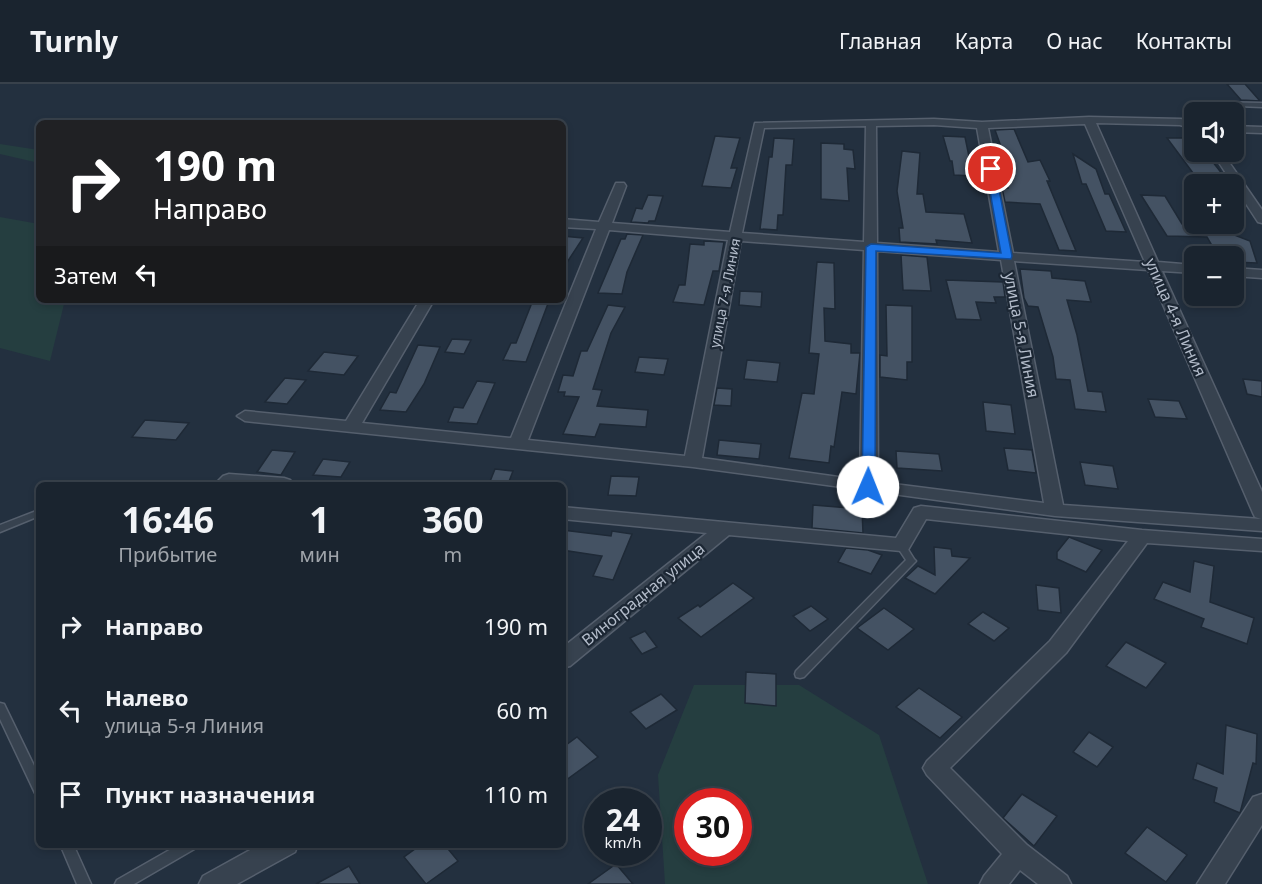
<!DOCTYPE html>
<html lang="ru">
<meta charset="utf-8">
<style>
:root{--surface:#1a242f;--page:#27303b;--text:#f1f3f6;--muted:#9fa4aa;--line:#38414b}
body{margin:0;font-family:"Noto Sans",sans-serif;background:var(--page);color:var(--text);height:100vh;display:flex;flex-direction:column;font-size:22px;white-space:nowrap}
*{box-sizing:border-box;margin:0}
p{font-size:20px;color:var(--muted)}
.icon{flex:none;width:33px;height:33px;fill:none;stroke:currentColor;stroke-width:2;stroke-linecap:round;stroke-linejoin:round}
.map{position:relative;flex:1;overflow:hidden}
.panel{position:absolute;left:36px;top:398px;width:530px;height:366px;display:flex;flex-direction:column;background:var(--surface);border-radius:9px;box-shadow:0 3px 9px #0003,0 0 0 2px var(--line)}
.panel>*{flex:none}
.guide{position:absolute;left:36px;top:36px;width:530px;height:183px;border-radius:9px;box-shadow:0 3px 9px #0003,0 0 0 2px var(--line);background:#202124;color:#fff;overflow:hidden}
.controls{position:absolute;left:1184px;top:18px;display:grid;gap:12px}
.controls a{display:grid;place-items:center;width:60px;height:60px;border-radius:9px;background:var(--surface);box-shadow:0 3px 9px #0003,0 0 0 2px var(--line);font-size:30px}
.speed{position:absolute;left:584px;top:704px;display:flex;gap:12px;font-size:30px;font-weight:700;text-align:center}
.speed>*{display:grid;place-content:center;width:78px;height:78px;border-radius:50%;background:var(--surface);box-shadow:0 3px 9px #0003,0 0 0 2px var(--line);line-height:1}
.speed small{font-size:15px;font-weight:400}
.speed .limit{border:9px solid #d22;background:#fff;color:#111}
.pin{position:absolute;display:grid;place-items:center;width:51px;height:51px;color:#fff;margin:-26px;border:3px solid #fff;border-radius:50%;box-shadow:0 2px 6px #0007}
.me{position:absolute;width:66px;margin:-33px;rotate:1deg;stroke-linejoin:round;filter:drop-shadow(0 0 4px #0008)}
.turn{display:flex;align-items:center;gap:21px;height:126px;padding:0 18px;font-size:27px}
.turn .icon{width:78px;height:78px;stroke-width:2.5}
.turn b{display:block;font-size:42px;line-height:51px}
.then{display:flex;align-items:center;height:57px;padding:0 18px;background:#0003;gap:12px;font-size:22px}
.eta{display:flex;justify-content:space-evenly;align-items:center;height:102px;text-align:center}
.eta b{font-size:36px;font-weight:700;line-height:42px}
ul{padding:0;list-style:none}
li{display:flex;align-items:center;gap:18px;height:84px;padding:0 18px}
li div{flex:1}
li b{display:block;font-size:22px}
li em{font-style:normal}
header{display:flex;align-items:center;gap:36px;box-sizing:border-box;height:84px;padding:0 30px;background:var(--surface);border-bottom:2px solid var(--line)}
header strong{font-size:28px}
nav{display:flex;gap:33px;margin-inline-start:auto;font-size:21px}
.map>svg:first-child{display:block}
.green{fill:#253e40;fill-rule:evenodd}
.building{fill:#445263;stroke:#1e2936;stroke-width:1.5}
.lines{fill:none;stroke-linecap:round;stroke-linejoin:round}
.lane-casing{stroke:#555f6d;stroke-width:3}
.street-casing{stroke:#555f6d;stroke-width:3}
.lane{fill:#37424f;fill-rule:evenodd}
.street{fill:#37424f;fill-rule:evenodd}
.route{fill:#1a73e8;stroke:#114b97;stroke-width:1.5}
.labels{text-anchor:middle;stroke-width:4.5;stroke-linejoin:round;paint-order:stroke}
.far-street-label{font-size:14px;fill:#b3bcca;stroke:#1c2734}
.street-label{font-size:16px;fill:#b3bcca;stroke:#1c2734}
</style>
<header>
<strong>Turnly</strong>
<nav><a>Главная</a><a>Карта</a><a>О нас</a><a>Контакты</a></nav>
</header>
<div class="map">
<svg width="1262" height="800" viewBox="0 0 1262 800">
<rect width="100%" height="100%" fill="#23303f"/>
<g class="green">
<path d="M0,60L39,66V79L0,70Z"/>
<path d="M0,133L39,140V216H65L50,277L0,264Z"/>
<path d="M694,601H799L879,651L928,800H665L658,691ZM687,717H738V768H687Z"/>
</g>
<g class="building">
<path d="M1227,0H1245L1260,17L1241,16Z"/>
<path d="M1014,45L1028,78L1040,76L1050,97H1047L1076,167L1059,166L1040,120L1005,118L1002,104H1008L997,70L1004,71L995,46Z"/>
<path d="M715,52L740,54L731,84H737L731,104L702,102Z"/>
<path d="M943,52L965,53L973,92L954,91L952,77H950Z"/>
<path d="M774,54L794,55L792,81H786L783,131H778L777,146L760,145L769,73H772Z"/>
<path d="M1167,54H1188L1194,63V68H1205L1223,91L1193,89Z"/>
<path d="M821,59L844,60V65L853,66L855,85L847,84L849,117L821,115Z"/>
<path d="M902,67L920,69L917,110H923L926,128L964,130L972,159L936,156L937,160L900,158L899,144H903L897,107Z"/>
<path d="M1073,70L1096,85L1105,110H1109L1126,148L1106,147L1086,100H1082Z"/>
<path d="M648,111L663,112L655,137H649L648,139L631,138L636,124L642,125Z"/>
<path d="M1141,111L1165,112L1182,140H1223L1229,149L1250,157L1257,179L1233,178V172H1218L1207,153L1167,152Z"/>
<path d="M627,150L643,151L627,188L622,210L598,209L621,155H625Z"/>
<path d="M562,152L583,154L562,186Z"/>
<path d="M704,157L724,158L719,187H713L704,221L673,218L679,201H685L690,160L704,161Z"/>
<path d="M901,171L927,173L931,207L903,206Z"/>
<path d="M817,178L834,179L835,225L824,224L825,257L851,260V269H860L856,310L842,308L834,363L831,362L829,379L789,374L802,309L814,310L819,270L809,269Z"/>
<path d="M1020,185L1051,187L1052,194L1085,197L1091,218L1067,216L1077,251L1088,307L1102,308L1106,328L1075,325L1070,296L1056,295L1053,273L1038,223L1028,222L1024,214Z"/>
<path d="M946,196L1003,198L1005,213H994L996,219L976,218L981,236L956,235Z"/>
<path d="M740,207L762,208L761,223L739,221Z"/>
<path d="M533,216L549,217L526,278L503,276L511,259H516Z"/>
<path d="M608,221L625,223L611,249L593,305L602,306L597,322L648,326L646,343L600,340L595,353L563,350L579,313L564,312L565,308H558L563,291L573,292L581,267H587Z"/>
<path d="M886,221L912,222V278H907V296L880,293V271L887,272Z"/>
<path d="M452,255L471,256L464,270L445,268Z"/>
<path d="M418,261L440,263L424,300L406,328L380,326L390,308L396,309Z"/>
<path d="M324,268L358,272L344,291L308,287Z"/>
<path d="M639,273L668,275L664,291L635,288Z"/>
<path d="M747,276L780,279L777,298L744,295Z"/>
<path d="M285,294L306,296L287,320L265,318Z"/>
<path d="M1243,295L1262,297V313L1247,310Z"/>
<path d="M477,297L495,299L477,340L448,338L454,323L463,324Z"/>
<path d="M717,304L732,305L731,322L714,321Z"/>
<path d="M1148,315L1179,317L1187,335L1155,333Z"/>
<path d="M983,318L1011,321L1015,350L986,347Z"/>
<path d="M145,336L189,339L176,356L132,353Z"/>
<path d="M719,356L761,360L759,375L717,371Z"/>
<path d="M1004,364L1032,366L1036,389L1008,386Z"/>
<path d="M272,366L295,368L281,391L257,388Z"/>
<path d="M896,367L939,370L942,387L897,384Z"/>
<path d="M323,375L350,378L341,393L313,391Z"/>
<path d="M1080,378L1113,382L1118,405L1085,401Z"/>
<path d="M495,385L513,387L508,400H489Z"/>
<path d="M611,392L639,393L636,412L608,411Z"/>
<path d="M813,421L862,425L863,449L812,444Z"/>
<path d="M562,446L611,452L612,447L632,450L613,496L593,492L602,472L562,466Z"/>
<path d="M1069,453L1102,466L1086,488L1057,475V468Z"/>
<path d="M934,463L951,465L952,472L970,474L935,510L905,494L918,482L935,491Z"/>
<path d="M846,464L868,466L882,471L871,490L838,478Z"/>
<path d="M1194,477L1214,482L1210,518L1254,534L1247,560L1201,543L1204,535L1154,515L1163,498L1190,508Z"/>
<path d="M733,499L754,514L701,553L678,534L698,521L700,523Z"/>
<path d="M1036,501L1059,504L1061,529L1038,526Z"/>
<path d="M811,522L828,535L810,547L793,532Z"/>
<path d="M884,524L914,545L888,566L857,544Z"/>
<path d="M983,528L1009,544L994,557L968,540Z"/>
<path d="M645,547L657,563L642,570L630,554Z"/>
<path d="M1126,558L1166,579L1146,604L1106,582Z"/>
<path d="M746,588L776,590V622L745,619Z"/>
<path d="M919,604L962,633L940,654L896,623Z"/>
<path d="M661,610L677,626L646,645L630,628Z"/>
<path d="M1226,641L1257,650L1256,680L1253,679L1240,729L1214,718L1217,704L1193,695L1197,679L1223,690Z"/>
<path d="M1089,648L1113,663L1097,683L1073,668Z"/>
<path d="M577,653L598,673L562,699V664Z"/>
<path d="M1022,710L1057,732L1034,762L1003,734Z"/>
<path d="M1147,743L1187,771L1166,798L1125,769Z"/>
<path d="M422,760H444L458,777L426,800L404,773Z"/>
<path d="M616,780L633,800H588Z"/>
<path d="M349,782L360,800H316Z"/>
</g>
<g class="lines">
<defs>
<g id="lane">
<path d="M1213,18L1262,19V23L1211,21L1210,20Z"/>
<path d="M39,426V432L0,448V441Z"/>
<path d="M901,458L904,459L914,475L916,477L914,479L804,593L800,594L796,593L795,590L796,587L906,476L896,461Z"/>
<path d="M0,619L4,620L39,692V710L35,709L0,635Z"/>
<path d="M60,760H73L91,800H77Z"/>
<path d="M180,760H198L196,764L134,800H115L117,796Z"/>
</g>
<g id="street">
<path d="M1089,33L1181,35L1194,39V45L1180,41L1096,39L1158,178L1194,181V189L1162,187L1262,408V447L1055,432L693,383L245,337L237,332L245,327L346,337L420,216H434L362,339L511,354L596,145L562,143V135L599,138L616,99H624L626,102L612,139L730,148L755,39L934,35L982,38ZM1085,40L1145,178L1013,169L988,44ZM934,41L977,44L999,168L877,159L876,42ZM866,42L864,158L742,149L764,44ZM609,146L728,156L685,372L528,356ZM741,157L864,166L860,396L702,374ZM877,167L1001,176L1044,419L878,398ZM1014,177L1148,186L1253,429L1255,433L1261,435L1063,421Z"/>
<path d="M1233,42L1262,43V49L1233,48Z"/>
<path d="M1212,68H1222L1262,126V139L1258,138Z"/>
<path d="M1233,184L1262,186V194L1233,192Z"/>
<path d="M229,390L284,394L290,396L293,400H215L223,392Z"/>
<path d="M921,422L1142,446L1262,455V467L1147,459L1066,569L950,684L1027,761L1067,792L1071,800H1038L1020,786L1009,800H980L984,792L1002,770L927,691L923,684L927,677L1050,557L1128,457L926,435L908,466L901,467L729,451L570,582L562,584V564L707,449L562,435V423L896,454L914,424Z"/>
<path d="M1262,710V741L1225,800H1197L1253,713Z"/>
<path d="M261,760H298L295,768L237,800H199L203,792Z"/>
</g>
</defs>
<use href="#lane" class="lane-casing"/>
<use href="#street" class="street-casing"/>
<use href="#lane" class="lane"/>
<use href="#street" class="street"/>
</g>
<path class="route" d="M991,82L995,85L1012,172L1011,175L876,167L875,403L873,406H864L862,403L866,163L871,160L1001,169L986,85Z"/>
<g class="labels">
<g class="far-street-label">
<text transform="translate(725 209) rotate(-79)" y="5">улица 7-я Линия</text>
</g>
<g class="street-label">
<text transform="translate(1176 233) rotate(66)" y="6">улица 4-я Линия</text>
<text transform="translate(1022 251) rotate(79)" y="6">улица 5-я Линия</text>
<text transform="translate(643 510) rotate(-39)" y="6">Виноградная улица</text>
</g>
</g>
</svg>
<div class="controls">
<a><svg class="icon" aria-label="sound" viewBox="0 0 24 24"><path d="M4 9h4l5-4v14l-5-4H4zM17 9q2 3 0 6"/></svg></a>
<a>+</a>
<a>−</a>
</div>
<div class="speed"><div>24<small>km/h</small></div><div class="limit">30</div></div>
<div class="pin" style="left:991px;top:85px;background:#d93025"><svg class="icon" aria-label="arrive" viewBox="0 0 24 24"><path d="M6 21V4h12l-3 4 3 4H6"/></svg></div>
<svg class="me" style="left:868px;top:403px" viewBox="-20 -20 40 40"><circle r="19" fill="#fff"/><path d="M0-13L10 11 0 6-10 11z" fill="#1a73e8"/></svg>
<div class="guide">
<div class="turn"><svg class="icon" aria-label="right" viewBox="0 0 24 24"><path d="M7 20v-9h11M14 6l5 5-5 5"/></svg><div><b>190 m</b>Направо</div></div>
<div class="then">Затем<svg class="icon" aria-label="left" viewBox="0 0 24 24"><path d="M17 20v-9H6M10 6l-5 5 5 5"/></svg></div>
</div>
<section class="panel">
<div class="eta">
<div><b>16:46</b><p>Прибытие</p></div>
<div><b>1</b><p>мин</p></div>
<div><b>360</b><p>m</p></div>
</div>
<ul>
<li><svg class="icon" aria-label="right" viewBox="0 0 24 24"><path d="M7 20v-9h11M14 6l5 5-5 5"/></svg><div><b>Направо</b></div><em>190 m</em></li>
<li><svg class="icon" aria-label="left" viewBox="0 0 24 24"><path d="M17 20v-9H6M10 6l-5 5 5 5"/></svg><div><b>Налево</b><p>улица 5-я Линия</p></div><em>60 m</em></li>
<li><svg class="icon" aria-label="arrive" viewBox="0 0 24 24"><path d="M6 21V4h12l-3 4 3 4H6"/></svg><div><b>Пункт назначения</b></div><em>110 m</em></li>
</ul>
</section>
</div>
